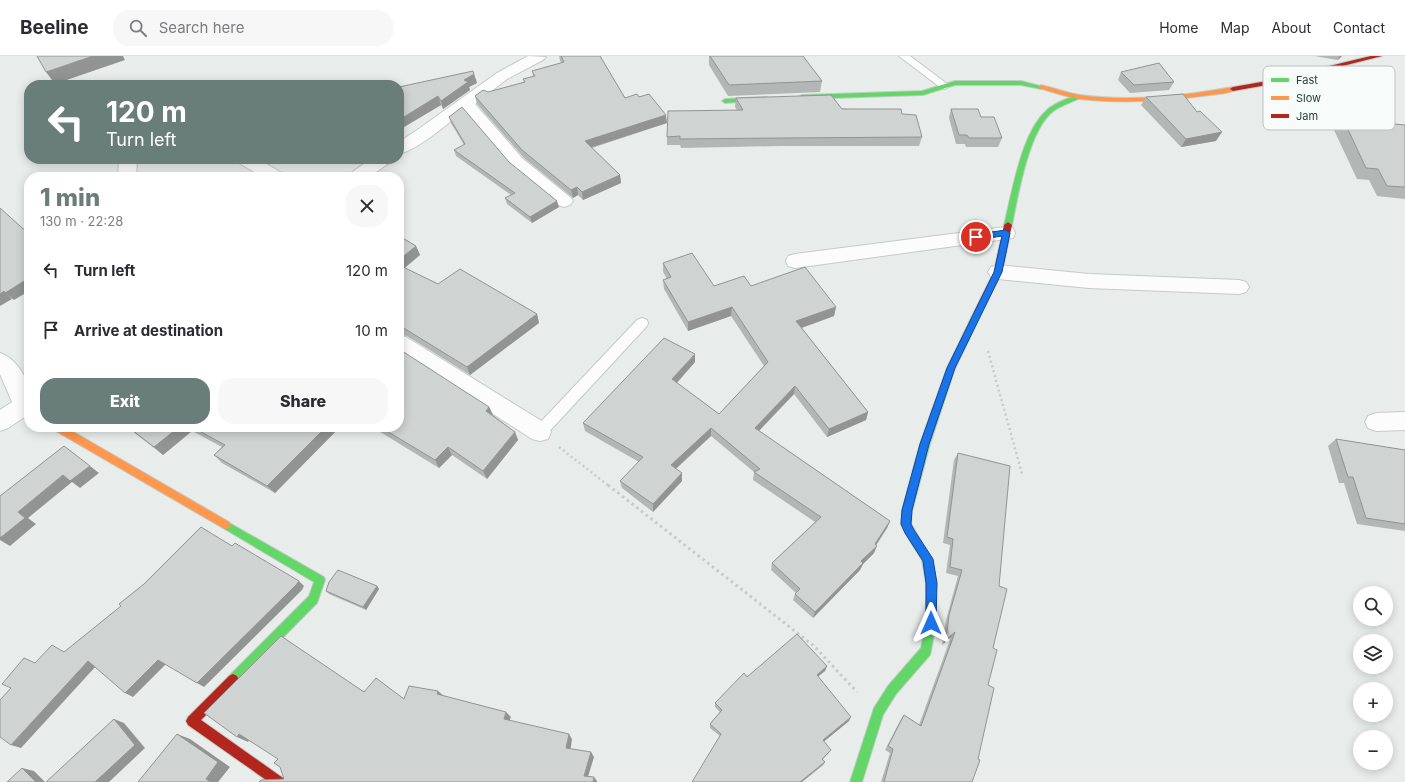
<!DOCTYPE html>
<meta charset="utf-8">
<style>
:root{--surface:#fff;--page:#f7f7f7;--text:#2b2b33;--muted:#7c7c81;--line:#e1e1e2;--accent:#697e78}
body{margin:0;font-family:Inter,sans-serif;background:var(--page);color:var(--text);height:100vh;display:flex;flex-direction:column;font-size:15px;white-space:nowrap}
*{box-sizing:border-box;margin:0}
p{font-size:13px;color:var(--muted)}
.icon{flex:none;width:22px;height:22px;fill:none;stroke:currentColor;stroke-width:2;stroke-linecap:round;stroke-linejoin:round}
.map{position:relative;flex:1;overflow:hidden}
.sheet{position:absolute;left:24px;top:116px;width:380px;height:260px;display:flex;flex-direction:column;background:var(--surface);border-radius:16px;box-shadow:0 2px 10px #0003}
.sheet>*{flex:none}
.top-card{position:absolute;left:24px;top:24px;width:380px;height:84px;border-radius:16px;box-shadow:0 2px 10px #0003;background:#697e78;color:#fff;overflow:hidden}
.tools{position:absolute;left:1353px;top:530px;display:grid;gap:8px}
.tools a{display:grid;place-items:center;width:40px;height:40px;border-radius:50%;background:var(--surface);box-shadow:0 2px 10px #0003;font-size:20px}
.pin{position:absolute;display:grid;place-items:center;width:34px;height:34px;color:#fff;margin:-17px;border:2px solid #fff;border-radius:50%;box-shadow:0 1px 4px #0007}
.me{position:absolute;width:44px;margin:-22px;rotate:0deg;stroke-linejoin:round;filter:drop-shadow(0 0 3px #0008)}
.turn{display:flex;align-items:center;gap:14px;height:84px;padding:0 16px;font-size:18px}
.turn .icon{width:52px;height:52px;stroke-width:2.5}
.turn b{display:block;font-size:28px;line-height:34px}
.round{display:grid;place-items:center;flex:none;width:42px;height:42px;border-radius:16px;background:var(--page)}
.head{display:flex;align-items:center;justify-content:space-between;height:68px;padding:0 16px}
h1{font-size:24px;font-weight:800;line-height:30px;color:var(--accent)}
.action{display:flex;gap:8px;margin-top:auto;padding:8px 16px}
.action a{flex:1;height:46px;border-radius:16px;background:var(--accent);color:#fff;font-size:16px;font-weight:800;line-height:46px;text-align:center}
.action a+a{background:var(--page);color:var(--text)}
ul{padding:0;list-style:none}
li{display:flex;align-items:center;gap:12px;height:60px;padding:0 16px}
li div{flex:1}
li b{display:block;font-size:15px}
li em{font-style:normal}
header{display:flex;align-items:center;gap:24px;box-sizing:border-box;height:56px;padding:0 20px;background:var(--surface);border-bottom:1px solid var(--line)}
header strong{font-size:19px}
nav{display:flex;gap:22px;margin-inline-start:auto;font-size:14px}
.search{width:280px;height:36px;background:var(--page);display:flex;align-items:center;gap:10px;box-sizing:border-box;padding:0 14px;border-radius:16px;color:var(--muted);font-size:15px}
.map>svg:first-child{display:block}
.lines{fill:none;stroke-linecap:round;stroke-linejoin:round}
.lane-casing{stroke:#c5cac8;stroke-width:2}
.street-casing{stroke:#c5cac8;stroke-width:2}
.fast-casing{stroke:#c3cbc8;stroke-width:2}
.slow-casing{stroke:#c3cbc8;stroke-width:2}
.jam-casing{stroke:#c3cbc8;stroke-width:2}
.path-far1{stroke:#c3ccca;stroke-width:2.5;stroke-dasharray:2 3;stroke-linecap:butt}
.path{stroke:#c3ccca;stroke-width:3;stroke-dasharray:2.5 3.5;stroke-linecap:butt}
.lane{fill:#fcfcfc;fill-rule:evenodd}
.street{fill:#fcfcfc;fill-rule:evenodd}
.fast{fill:#63d668;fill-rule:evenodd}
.slow{fill:#ff974d;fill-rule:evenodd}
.jam{fill:#b3261e;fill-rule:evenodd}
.wall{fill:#b2b6b5}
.shaded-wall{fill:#919493}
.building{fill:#cfd4d2;stroke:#919493}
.route{fill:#1a73e8;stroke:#114b97}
.key{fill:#f7fbf9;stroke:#b8c4c0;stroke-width:1}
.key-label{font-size:11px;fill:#24423a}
</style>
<header>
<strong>Beeline</strong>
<div class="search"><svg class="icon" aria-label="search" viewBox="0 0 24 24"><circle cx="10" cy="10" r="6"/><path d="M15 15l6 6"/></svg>Search here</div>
<nav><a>Home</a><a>Map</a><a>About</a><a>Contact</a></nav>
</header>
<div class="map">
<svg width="1405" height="726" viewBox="0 0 1405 726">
<rect width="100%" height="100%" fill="#e8edeb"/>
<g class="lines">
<defs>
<g id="lane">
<path d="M899,0H910L950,30L945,33L941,32Z"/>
<path d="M642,262L647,264L648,267L647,270L545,380L540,382L535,380L533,376L535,372L637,264Z"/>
</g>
<g id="street">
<path d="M528,0L546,1L543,4L507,23L475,48L523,103L570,141L573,145L570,149L564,151L558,149L511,111L464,55C447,68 419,93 399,98V86L420,72L497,17Z"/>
<path d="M119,103H137L136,121H118Z"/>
<path d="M236,103H258L282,117L285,121H263L239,107Z"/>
<path d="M371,103H392L389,107L369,121H348L351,117Z"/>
<path d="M1006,171L1013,172L1015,177L1013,182L795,212L788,210L786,205L788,200L795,198Z"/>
<path d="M998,209L1089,218L1239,224L1246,226L1249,231L1246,236L1239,238L1089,232L998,223L991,221L988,216L991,211Z"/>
<path d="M399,279L406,281L548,369L551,376L548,383L540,385L532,383L399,297Z"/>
<path d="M0,297C15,302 27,320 29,335C30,344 29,353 29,361L26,360L8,372L0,375V354L12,346L0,318Z"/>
<path d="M1405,356V374L1376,375L1368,372L1365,366L1368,360L1376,357Z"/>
</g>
<g id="fast">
<path d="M955,25H1021L1044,31L1041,33L1021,29H955L923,39L802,43L799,41L802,39L922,35Z"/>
<path d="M1078,39L1081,41L1080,42C1071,47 1058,50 1050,58C1028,79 1018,140 1012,169L1008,172L1005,171L1004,169C1012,137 1021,79 1045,56C1052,48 1068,42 1078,39Z"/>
<path d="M766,41L768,42V44L725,47L722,45L725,43Z"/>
<path d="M978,253L982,256L955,312L930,388L912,455L911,468L932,503L936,527V567L931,595L930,599L896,638L883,659L862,726H850L874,652L888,630L921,592L926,567V527L922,504L907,480L901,468L902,455L920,388L947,312L974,256Z"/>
<path d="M226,465L324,521L325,524L317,547L237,628L233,630L229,628L227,624L229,620L309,540L314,526L223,472L221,469L223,466Z"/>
</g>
<g id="slow">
<path d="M1041,29C1054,32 1067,37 1080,39C1131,46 1183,40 1233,31L1236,33C1230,38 1217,38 1210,39C1167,45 1123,48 1080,43C1066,41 1053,36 1039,32L1038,31Z"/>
<path d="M52,371H65L229,466L231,469L229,472L226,473L223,472L54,374Z"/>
</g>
<g id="jam">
<path d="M1371,0H1382L1267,29L1233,35L1230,33L1233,31L1267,25Z"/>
<path d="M1008,166L1012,169L1002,216L981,258H975L974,256L994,216L1004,169Z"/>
<path d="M233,618L237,620L239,624L237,628L201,664L283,722L285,726H269L188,669L186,665L188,661L229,620Z"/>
</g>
</defs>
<use href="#lane" class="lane-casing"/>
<use href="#street" class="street-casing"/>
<use href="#fast" class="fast-casing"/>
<use href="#slow" class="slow-casing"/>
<use href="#jam" class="jam-casing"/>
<g class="path-far1">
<path d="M988,295L1022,418"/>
<path d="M559,391L609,430"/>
</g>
<path class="path" d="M608,429L814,590L857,636"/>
<use href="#lane" class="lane"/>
<use href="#street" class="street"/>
<use href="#fast" class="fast"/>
<use href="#slow" class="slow"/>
<use href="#jam" class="jam"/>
</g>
<g class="wall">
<path d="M559,0H600L625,42L639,41L667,67L592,92L620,119L621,127L583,144L578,139L573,142L524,102L477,48L475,40L524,26L523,23L533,20L532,15L561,7L560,4Z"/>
<path d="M709,0H803L822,25L820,36L728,40L709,9Z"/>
<path d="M1315,0H1342L1339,3L1337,4Z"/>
<path d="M1121,16L1174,26L1169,34L1130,37L1118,24Z"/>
<path d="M474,18L477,27L469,31L470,34L443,53L441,49L399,74V31Z"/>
<path d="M1146,41L1197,56L1216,85L1181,91L1141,49Z"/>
<path d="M736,42L902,58L922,81L919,90H781L681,92L680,89H667V81L737,54L735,51Z"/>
<path d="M951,53L981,61L1002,82L998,91H966L965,88H956L949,62Z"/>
<path d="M449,61L509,106L559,151L532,167L507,148L505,142L511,139L456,100L454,94L464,89L451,67Z"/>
<path d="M1343,63L1405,69V143L1377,140L1369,124L1357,123L1334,74Z"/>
<path d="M399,180L416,190L420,199L405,212L438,228L537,258L539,267L470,319L407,280L399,278Z"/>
<path d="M663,207L714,230H751L836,251L834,260L802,272L868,356L866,364L827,381L794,338L759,375L890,465L887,472L876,489L874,497L863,508L860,514L813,562L793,544L795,538L796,537L771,514L772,507L815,466L753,424L754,416L711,380L676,413L682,425L653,456L622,432L620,425L639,406L585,375L583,367L695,306L677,327L719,358L764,310L731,260L688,275L664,233L663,224L667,223L663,216Z"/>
<path d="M489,351L493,359L515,376L518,384L487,423L452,399L439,412L372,371H399Z"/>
<path d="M127,371H340L275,437L222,407L214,399L222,391L192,375L163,399Z"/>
<path d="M1336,383L1405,394V475L1357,468L1344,427H1339L1328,390Z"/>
<path d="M958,397L993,592L988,629L972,726H881L890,697L885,694L901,663L904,659L919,669L951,581L942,589L946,564L958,520L946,517L950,489L943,487L954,404Z"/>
<path d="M377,530L379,533L366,554L329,538L326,535Z"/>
<path d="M827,610L825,615L818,620L849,665L824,685L829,697L823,703L825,706L823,709L720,680L710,672V668L720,656L715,651V647L747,621Z"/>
</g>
<g class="shaded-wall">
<path d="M93,0H123L125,4L55,28L46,16Z"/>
<path d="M1340,0H1342L1339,3L1337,4Z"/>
<path d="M474,18L477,27L469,31L470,34L443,53L441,45L464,24Z"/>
<path d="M438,40L441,49L399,74V64Z"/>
<path d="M666,59L667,67L586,93L585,85Z"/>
<path d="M1222,76L1216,85L1181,91L1186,83Z"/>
<path d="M620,119L621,127L583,144L582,136Z"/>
<path d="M577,131L578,139L573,142L571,134Z"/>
<path d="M557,145L559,151L532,167L530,161Z"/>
<path d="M416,190L420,199L399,216V204Z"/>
<path d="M29,222V235L14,244L5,237Z"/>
<path d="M4,235L12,243L0,250V238Z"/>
<path d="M732,251L731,260L688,275V266Z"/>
<path d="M836,251L834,260L795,274L796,265Z"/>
<path d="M537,258L539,267L470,319L467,311Z"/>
<path d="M695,298V306L672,332V323Z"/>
<path d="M795,330L794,338L754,380L755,372Z"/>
<path d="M489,351L493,359L486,355Z"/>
<path d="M868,356L866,364L827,381L829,373Z"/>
<path d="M179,371H189L192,375L163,399L154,391Z"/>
<path d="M326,371H340L275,437L267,430Z"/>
<path d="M711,372V380L671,417V409Z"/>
<path d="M515,376L518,384L487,423L483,415Z"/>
<path d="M448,391L452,399L439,412L435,404Z"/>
<path d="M90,410L99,417L80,432L72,426L28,462L36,468L10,490L0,484V482L18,456L63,419Z"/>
<path d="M682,417V425L653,456V448Z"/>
<path d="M890,465L887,472L873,494L877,490L874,497L863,508L860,514L813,562L815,556L861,505L875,488Z"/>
<path d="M299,525L304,530L302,534L204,631L197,627Z"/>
<path d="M377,530L379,533L366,554L363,551Z"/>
<path d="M955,576L951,581L942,589L946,584Z"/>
<path d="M158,604L166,608L133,641L125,637Z"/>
<path d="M88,605L97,609L21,692L11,689Z"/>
<path d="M827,610L825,615L815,623L817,619Z"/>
<path d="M438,635L444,640L437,638Z"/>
<path d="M506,656L511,661L508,668L504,663Z"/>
<path d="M851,661L849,665L821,688L823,684Z"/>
<path d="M114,663L124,667L145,692L109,726H95Z"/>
<path d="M177,678L190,683L230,711L218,726H211L206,723Z"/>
<path d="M239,678L250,683L248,686L237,681Z"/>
<path d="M569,678L572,683L570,697L566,692Z"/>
<path d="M591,696L594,701L587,724L584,720Z"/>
<path d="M825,706L823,709L802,726H800Z"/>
<path d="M22,712L34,715L45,726H36Z"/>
<path d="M594,721L597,725V726H593Z"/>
</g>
<g class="building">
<path d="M37,0H93L46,16Z"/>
<path d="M561,0H600L625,42L637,38L639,41L649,38L666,59L585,85L620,119L582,136L577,131L571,134L522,94L475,40L483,34L488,36L525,26L523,23L535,20L532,15L564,6Z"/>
<path d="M710,0H803L822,25L729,29Z"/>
<path d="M1159,7L1174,26L1134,29L1121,16Z"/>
<path d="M473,15L474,18L464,24L468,26L441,45L438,40L399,64V31Z"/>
<path d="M1183,38L1197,56L1200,55L1222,76L1186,83L1146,41Z"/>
<path d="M831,39L842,53H901L902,58L916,59L922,81L782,82L680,83V80L667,81L668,55L743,54L736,42Z"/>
<path d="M462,51L509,106L557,145L530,161L505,142L515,137L454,94L465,88L449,61Z"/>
<path d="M951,53H978L981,61H994L1002,82H969L967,79H959Z"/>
<path d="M1343,63L1405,69V131L1387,130L1378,113L1366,112Z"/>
<path d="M0,152L29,178V222L5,237L4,235L0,238Z"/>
<path d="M399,180L416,190L399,204Z"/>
<path d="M692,197L714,230L744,220L751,230L805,211L836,251L796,265L868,356L829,373L795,330L755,372L890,465L875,488L877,490L861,505L863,507L815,556L795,538L800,533L772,507L821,461L754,416L760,413L711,372L671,409L682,417L653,448L620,425L643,401L583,367L664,282L695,298L672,323L719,358L768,306L732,251L688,266L663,224L671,221L663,207Z"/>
<path d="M399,209L438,228L460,213L537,258L467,311L402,271L399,270Z"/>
<path d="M399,293L489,351L486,355L515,376L483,415L448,391L435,404L380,371H399Z"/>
<path d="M128,371H179L154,391Z"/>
<path d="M192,371H326L267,430L214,399L225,389Z"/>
<path d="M1336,383L1405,394V468L1366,462L1353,421H1348Z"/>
<path d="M64,390L90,410L70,425L63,419L18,456L25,462L0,482V440Z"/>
<path d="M958,397L1010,410L999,530L1007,533L993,592L997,594L988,629L994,632L978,703L980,704L972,726H884L893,693L888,690L904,659L921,670L955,576L946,584L949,559L962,514L950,511L953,483L947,481Z"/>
<path d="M201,471L232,490L235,487L299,525L296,529L197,627L158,604L125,637L88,605L11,689L0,681V644L11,632L2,628L24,602L35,607L52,589L64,596L121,550L119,548L144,528Z"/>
<path d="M338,514L377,530L363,551L326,535L329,526Z"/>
<path d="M797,578L827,610L817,619L851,661L823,684L831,694L822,703L825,706L800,726H692L721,678L710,668L722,654L715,647L744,617L747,621Z"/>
<path d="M281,580L364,636L376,622L404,643L409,630L438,635L437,638L506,656L504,663L569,678L566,692L591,696L584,720L594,721L593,726H259L261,724L284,723L280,711L274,707L278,703L239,678L237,681L204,657Z"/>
<path d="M114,663L135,689L95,726H46Z"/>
<path d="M177,678L218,706L206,723L211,726H138Z"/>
<path d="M22,712L36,726H7Z"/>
</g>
<path class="route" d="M1006,174L1010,177L1002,216L955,312L929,388L912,454L911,468L914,474L933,503L937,527L936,567L935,571L931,572L927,571L926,567V527L923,505L905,477L901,468L902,454L920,388L947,312L994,216L1002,180L976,184L972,181L976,178Z"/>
<rect x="1263" y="10" width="132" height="64" rx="6" class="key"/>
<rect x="1271" y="22" width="18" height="4" fill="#63d668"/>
<rect x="1271" y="40" width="18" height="4" fill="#ff974d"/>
<rect x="1271" y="58" width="18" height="4" fill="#b3261e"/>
<g class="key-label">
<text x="1296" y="28">Fast</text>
<text x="1296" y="46">Slow</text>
<text x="1296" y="64">Jam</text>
</g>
</svg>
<div class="tools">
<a><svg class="icon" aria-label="search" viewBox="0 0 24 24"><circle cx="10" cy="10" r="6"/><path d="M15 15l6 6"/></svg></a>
<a><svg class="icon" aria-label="layers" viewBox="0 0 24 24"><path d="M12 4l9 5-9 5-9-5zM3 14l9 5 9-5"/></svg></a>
<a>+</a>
<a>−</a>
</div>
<div class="pin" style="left:976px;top:181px;background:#d93025"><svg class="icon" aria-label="arrive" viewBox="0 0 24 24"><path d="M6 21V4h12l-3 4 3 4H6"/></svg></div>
<svg class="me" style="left:931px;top:567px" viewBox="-20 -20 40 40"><path d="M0-17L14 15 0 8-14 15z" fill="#1a73e8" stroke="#fff" stroke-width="4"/></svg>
<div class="top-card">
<div class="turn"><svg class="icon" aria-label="left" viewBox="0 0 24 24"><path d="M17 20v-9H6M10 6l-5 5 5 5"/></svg><div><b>120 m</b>Turn left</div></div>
</div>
<section class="sheet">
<div class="head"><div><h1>1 min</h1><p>130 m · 22:28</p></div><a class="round"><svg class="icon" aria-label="close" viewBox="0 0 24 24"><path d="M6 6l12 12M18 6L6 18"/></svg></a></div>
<ul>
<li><svg class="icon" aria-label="left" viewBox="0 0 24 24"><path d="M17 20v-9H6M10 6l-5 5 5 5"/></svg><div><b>Turn left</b></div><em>120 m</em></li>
<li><svg class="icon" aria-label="arrive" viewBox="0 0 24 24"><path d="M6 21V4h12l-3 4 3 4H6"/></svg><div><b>Arrive at destination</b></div><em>10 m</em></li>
</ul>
<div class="action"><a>Exit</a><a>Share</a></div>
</section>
</div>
